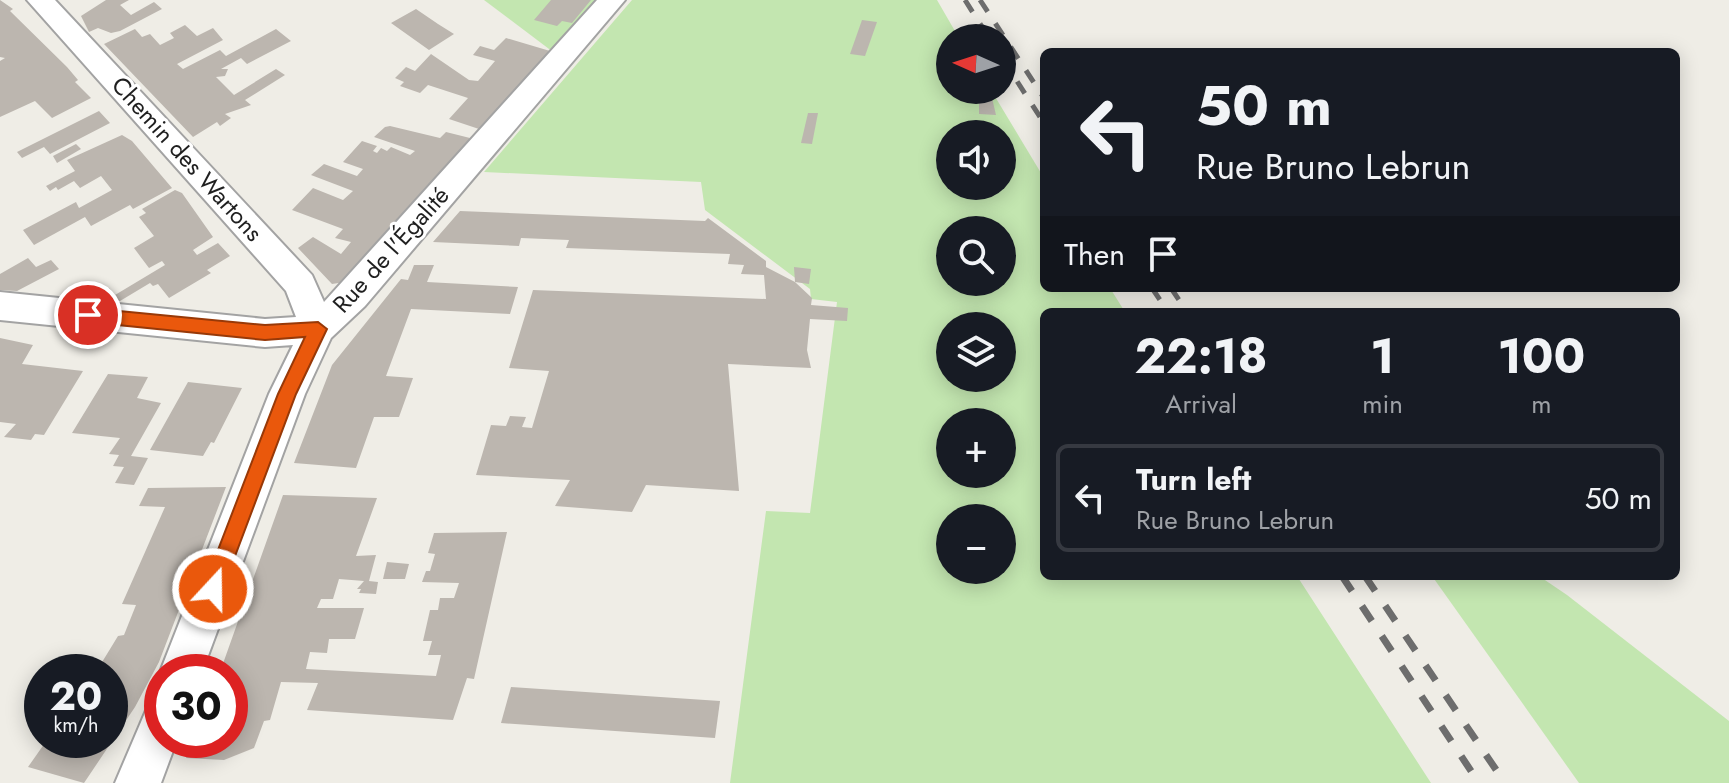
<!DOCTYPE html>
<meta charset="utf-8">
<style>
:root{--surface:#171b24;--page:#242831;--text:#f1f3f6;--muted:#9ea1a6;--line:#363941}
body{margin:0;font-family:Jost,sans-serif;background:var(--page);color:var(--text);height:100vh;display:flex;flex-direction:column;font-size:30px;white-space:nowrap}
*{box-sizing:border-box;margin:0}
p{font-size:26px;color:var(--muted)}
.icon{flex:none;width:44px;height:44px;fill:none;stroke:currentColor;stroke-width:2;stroke-linecap:round;stroke-linejoin:round}
.map{position:relative;flex:1;overflow:hidden}
.drawer{position:absolute;left:1040px;top:308px;width:640px;height:272px;display:flex;flex-direction:column;background:var(--surface);border-radius:12px;box-shadow:0 4px 20px #0003}
.drawer>*{flex:none}
.top-card{position:absolute;left:1040px;top:48px;width:640px;height:244px;border-radius:12px;box-shadow:0 4px 20px #0003;background:#171b24;color:var(--text);overflow:hidden}
.needle{width:52px;rotate:273deg}
.controls{position:absolute;left:936px;top:24px;display:grid;gap:16px}
.controls a{display:grid;place-items:center;width:80px;height:80px;border-radius:50%;background:var(--surface);box-shadow:0 4px 20px #0003;font-size:40px}
.speed{position:absolute;left:24px;top:654px;display:flex;gap:16px;font-size:40px;font-weight:700;text-align:center}
.speed>*{display:grid;place-content:center;width:104px;height:104px;border-radius:50%;background:var(--surface);box-shadow:0 4px 20px #0003;line-height:1}
.speed small{font-size:20px;font-weight:400}
.speed .limit{border:12px solid #d22;background:#fff;color:#111}
.pin{position:absolute;display:grid;place-items:center;width:68px;height:68px;color:#fff;margin:-34px;border:4px solid #fff;border-radius:50%;box-shadow:0 2px 8px #0007}
.me{position:absolute;width:88px;margin:-44px;rotate:21deg;stroke-linejoin:round;filter:drop-shadow(0 0 6px #0008)}
.turn{display:flex;align-items:center;gap:28px;height:168px;padding:0 24px;font-size:36px}
.turn .icon{width:104px;height:104px;stroke-width:2.5}
.turn b{display:block;font-size:56px;line-height:68px}
.then{display:flex;align-items:center;height:76px;padding:0 24px;background:#0003;gap:16px;font-size:30px}
.eta{display:flex;justify-content:space-evenly;align-items:center;height:136px;text-align:center}
.eta b{font-size:48px;font-weight:700;line-height:56px}
ul{padding:0;list-style:none}
li{display:flex;align-items:center;gap:24px;height:108px;margin:0 16px 12px;padding:0 8px;border:4px solid var(--line);border-radius:12px}
li div{flex:1}
li b{display:block;font-size:30px}
li em{font-style:normal}
.map>svg:first-child{display:block}
.grass{fill:#c3e6b0;fill-rule:evenodd}
.building{fill:#bcb6af}
.lines{fill:none;stroke-linecap:round;stroke-linejoin:round}
.minor-casing{stroke:#a3a3a3;stroke-width:4}
.minor{fill:#fff;fill-rule:evenodd}
.rail-far1{stroke:#6d6d6d;stroke-width:5;stroke-dasharray:14 14;stroke-linecap:butt}
.rail{stroke:#6d6d6d;stroke-width:7;stroke-dasharray:18 18;stroke-linecap:butt}
.route{fill:#ea580c;stroke:#983908;stroke-width:2}
.labels{text-anchor:middle;stroke-width:6;stroke-linejoin:round;paint-order:stroke}
.street-label{font-size:24px;fill:#1f1f1f;stroke:#fff}
</style>
<div class="map">
<svg width="1729" height="783" viewBox="0 0 1729 783">
<rect width="100%" height="100%" fill="#efede6"/>
<g class="grass">
<path d="M484,0H612L561,58Z"/>
<path d="M632,0H937L959,38H950V90H991L1044,178V288H1110L1125,312H1044V576H1297L1431,783H730L766,511L810,513L837,302L811,299L810,289L705,210L701,182L484,172ZM950,134H1002V186H950ZM950,230H1002V282H950ZM950,326H1002V378H950ZM950,422H1002V474H950ZM950,518H1002V570H950Z"/>
<path d="M1432,576H1539L1567,595L1729,721V783H1579Z"/>
</g>
<g class="building">
<path d="M0,0L13,9L10,11L67,67L78,80L75,82L91,98L52,118L35,101L0,117V61L5,58L0,57Z"/>
<path d="M106,0H129L120,5L131,15L154,2L162,9L120,31L111,33L98,28L89,32L81,16Z"/>
<path d="M551,0H591L572,23L562,21L557,26L534,20Z"/>
<path d="M416,9L438,24L454,34L429,50L391,23Z"/>
<path d="M862,20L877,22L865,56L850,54Z"/>
<path d="M185,25L197,36L213,28L223,40L177,64L183,69L220,50L226,56L276,29L291,41L247,64L241,58L221,69H228L225,76L216,77L234,95L276,69L285,75L245,100L251,105L225,114L231,118L220,126L217,122L193,137L104,44L135,29L142,37L150,34L160,45L174,38L170,33Z"/>
<path d="M506,38L550,51L479,129L449,119L468,98L428,85L420,93L400,86L404,82L395,78L406,67L415,71L431,54L469,80L478,81L495,61L473,55L480,46L494,50Z"/>
<path d="M992,98L996,115L979,114V99Z"/>
<path d="M99,111L110,123L50,154L44,147L22,158L17,152Z"/>
<path d="M808,113H818L812,144L801,143Z"/>
<path d="M390,126L440,138L446,132L470,138L465,147L345,282L332,284L298,248L313,237L341,254L351,242L335,238L343,229L292,210L313,188L343,200L353,191L311,175L324,164L357,176L363,169L343,162L362,141L377,146L373,151L377,153L381,148L387,151L391,147L410,155L415,151L374,137L385,127Z"/>
<path d="M122,135L132,141L172,188L133,209L130,205L91,226L85,217L34,245L23,230L76,202L79,208L112,190L101,176L80,188L74,181L58,190L56,187L50,191L46,186L75,171L67,160Z"/>
<path d="M76,144L81,149L57,163L53,156Z"/>
<path d="M175,190L182,193L213,237L193,250L197,255L218,243L230,256L207,270L211,273L169,298L158,284L153,286L150,283L120,301L93,299L109,288L115,295L165,265L162,261L149,268L134,248L154,236L139,217L146,213L142,209Z"/>
<path d="M460,211L705,221L708,218L766,261V267L795,282L812,298L811,305L848,308L847,321L810,319L807,350L811,368L728,364L739,491L646,485L632,512L555,506L570,480L476,475L491,425L506,426L510,416L526,417L522,427L532,428L549,371L509,368L533,290L766,299L764,275L741,274L744,265L728,264L730,254L566,248L569,240L521,238L519,246L433,242Z"/>
<path d="M28,258L36,267L51,260L59,269L17,291L0,290V274Z"/>
<path d="M414,265H434L427,282L518,287L510,314L411,309L386,376L413,378L399,417H374L356,468L294,463L332,365L401,279L408,280Z"/>
<path d="M794,267L811,269L809,284L795,282Z"/>
<path d="M0,338L33,345L22,364L83,371L44,435L35,434L31,440L4,437L16,424L0,422Z"/>
<path d="M108,374L148,377L137,398L161,403L131,456L148,458L134,485L115,483L124,467L113,466L119,455L109,454L120,438L72,433Z"/>
<path d="M188,382L242,388L214,443L211,442L203,456L150,450Z"/>
<path d="M226,487L159,662L135,707L84,783L28,767L47,740H110V672H96L118,636L124,635L136,605L122,604L165,507L139,506L148,488Z"/>
<path d="M283,495L377,498L356,556L376,555L369,581L378,582L376,594L359,593L361,589H357L364,581L339,579L333,599H321L317,608H364L355,639H329L327,653L310,652L306,669L436,676L441,655H428L432,641H423L430,610H438L440,598H454L459,583L422,582L426,571H430L435,554L428,553L434,533L507,532L474,679L467,678L453,720L307,710L318,683L281,682L270,720L264,721L254,748L224,760L186,758L194,740H230V672H220Z"/>
<path d="M387,562L409,564L405,579H383Z"/>
<path d="M511,687L720,701L715,738L501,723Z"/>
</g>
<g class="lines">
<defs>
<g id="minor">
<path d="M27,0H55L312,275L324,302L597,0H625L365,306L331,338L305,394L202,672H162V677L160,672L269,394L293,345L265,347L0,320V292L265,319L296,317L286,291Z"/>
<path d="M162,701V740H177L161,783H115L147,708Z"/>
</g>
</defs>
<use href="#minor" class="minor-casing"/>
<use href="#minor" class="minor"/>
<g class="rail-far1">
<path d="M965,0L989,38"/>
<path d="M980,0L1044,98"/>
<path d="M1002,58L1044,123"/>
<path d="M1152,288L1168,312"/>
<path d="M1171,288L1187,312"/>
</g>
<g class="rail">
<path d="M1342,576L1479,783"/>
<path d="M1365,576L1505,783"/>
</g>
</g>
<path class="route" d="M88,308L265,325L318,322L327,329L296,394L220,596L213,598L206,596L203,589L278,394L305,337L265,340L88,322L80,315Z"/>
<g class="labels">
<g class="street-label">
<text transform="translate(187 159) rotate(48)" y="8">Chemin des Wartons</text>
<text transform="translate(391 250) rotate(-48)" y="8">Rue de l'Égalité</text>
</g>
</g>
</svg>
<div class="controls">
<a><svg class="needle" viewBox="-14 -14 28 28"><path d="M0-13l5 13h-10z" fill="#e53935"/><path d="M0 13l5-13h-10z" fill="#9ea1a6"/></svg></a>
<a><svg class="icon" aria-label="sound" viewBox="0 0 24 24"><path d="M4 9h4l5-4v14l-5-4H4zM17 9q2 3 0 6"/></svg></a>
<a><svg class="icon" aria-label="search" viewBox="0 0 24 24"><circle cx="10" cy="10" r="6"/><path d="M15 15l6 6"/></svg></a>
<a><svg class="icon" aria-label="layers" viewBox="0 0 24 24"><path d="M12 4l9 5-9 5-9-5zM3 14l9 5 9-5"/></svg></a>
<a>+</a>
<a>−</a>
</div>
<div class="speed"><div>20<small>km/h</small></div><div class="limit">30</div></div>
<div class="pin" style="left:88px;top:315px;background:#d93025"><svg class="icon" aria-label="arrive" viewBox="0 0 24 24"><path d="M6 21V4h12l-3 4 3 4H6"/></svg></div>
<svg class="me" style="left:213px;top:589px" viewBox="-20 -20 40 40"><circle r="17" fill="#ea580c" stroke="#fff" stroke-width="3"/><path d="M0-11L8 9 0 5-8 9z" fill="#fff"/></svg>
<div class="top-card">
<div class="turn"><svg class="icon" aria-label="left" viewBox="0 0 24 24"><path d="M17 20v-9H6M10 6l-5 5 5 5"/></svg><div><b>50 m</b>Rue Bruno Lebrun</div></div>
<div class="then">Then<svg class="icon" aria-label="arrive" viewBox="0 0 24 24"><path d="M6 21V4h12l-3 4 3 4H6"/></svg></div>
</div>
<section class="drawer">
<div class="eta">
<div><b>22:18</b><p>Arrival</p></div>
<div><b>1</b><p>min</p></div>
<div><b>100</b><p>m</p></div>
</div>
<ul>
<li><svg class="icon" aria-label="left" viewBox="0 0 24 24"><path d="M17 20v-9H6M10 6l-5 5 5 5"/></svg><div><b>Turn left</b><p>Rue Bruno Lebrun</p></div><em>50 m</em></li>
</ul>
</section>
</div>
